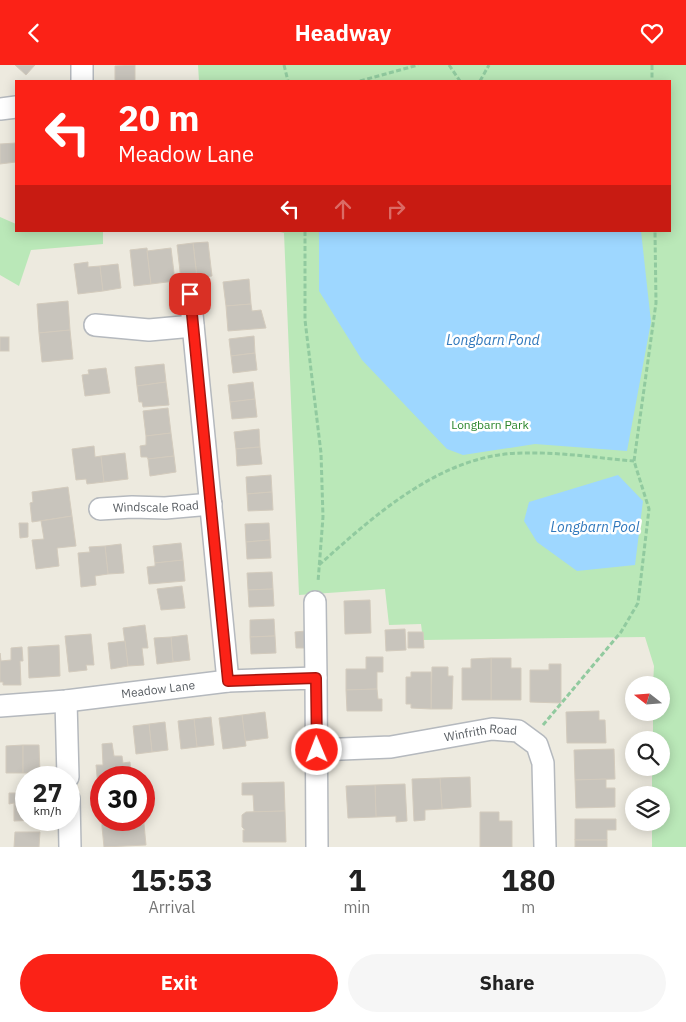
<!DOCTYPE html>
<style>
:root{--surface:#fff;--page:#f6f6f6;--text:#222;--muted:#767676;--accent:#fb2217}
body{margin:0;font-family:"IBM Plex Sans",sans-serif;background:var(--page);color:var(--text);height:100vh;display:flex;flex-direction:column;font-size:19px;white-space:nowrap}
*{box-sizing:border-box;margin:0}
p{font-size:16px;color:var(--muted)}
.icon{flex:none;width:28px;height:28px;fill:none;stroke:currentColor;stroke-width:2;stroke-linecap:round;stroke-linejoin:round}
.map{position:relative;height:782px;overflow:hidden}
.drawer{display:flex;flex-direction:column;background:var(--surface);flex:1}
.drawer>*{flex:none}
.hud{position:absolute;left:15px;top:15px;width:656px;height:152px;border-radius:0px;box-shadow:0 2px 12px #0003;background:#fb2217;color:#fff;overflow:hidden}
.needle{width:32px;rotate:287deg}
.buttons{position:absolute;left:625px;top:611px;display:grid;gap:10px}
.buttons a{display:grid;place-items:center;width:45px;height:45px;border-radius:50%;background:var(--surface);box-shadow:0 2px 12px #0003;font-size:25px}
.speed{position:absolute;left:15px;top:701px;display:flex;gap:10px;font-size:25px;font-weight:700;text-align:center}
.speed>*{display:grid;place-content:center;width:65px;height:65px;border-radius:50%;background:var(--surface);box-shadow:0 2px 12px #0003;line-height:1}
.speed small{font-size:12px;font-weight:400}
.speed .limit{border:8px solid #d22;background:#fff;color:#111}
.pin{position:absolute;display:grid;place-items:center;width:42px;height:42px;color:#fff;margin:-21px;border-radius:10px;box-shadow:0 2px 8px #0006}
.me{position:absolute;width:55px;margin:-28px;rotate:359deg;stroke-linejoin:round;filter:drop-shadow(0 0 4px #0008)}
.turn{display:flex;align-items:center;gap:18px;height:105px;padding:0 20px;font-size:22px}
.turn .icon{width:65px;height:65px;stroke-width:2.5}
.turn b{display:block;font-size:35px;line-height:42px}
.lanes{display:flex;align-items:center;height:48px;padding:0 20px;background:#0003;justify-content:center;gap:25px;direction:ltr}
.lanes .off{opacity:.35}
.eta{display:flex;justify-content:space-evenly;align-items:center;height:85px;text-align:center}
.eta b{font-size:30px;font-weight:800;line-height:35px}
.action{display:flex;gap:10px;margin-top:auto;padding:10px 20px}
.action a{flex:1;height:58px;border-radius:30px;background:var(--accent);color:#fff;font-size:20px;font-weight:800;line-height:58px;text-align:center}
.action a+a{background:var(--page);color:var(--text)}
header{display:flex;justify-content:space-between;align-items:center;height:65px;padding:0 20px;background:var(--accent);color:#fff;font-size:22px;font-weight:800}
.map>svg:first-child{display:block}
.green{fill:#bae8b8}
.water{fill:#9ed7ff}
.building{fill:#c8c4bc;stroke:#d3cbbd}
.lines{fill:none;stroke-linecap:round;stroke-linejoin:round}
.minor-casing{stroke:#b5b9be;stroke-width:24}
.path{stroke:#91ca9f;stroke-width:3;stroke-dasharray:5 2.5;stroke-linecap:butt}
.minor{stroke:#fff;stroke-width:21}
.route-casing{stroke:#a3160f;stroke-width:12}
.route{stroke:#fb2217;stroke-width:9}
.labels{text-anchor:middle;stroke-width:5;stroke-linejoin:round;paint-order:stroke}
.park-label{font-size:12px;fill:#2c872d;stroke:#fff}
.street-label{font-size:12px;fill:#585d62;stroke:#fff}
.water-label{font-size:14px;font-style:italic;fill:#3078bc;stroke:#fff}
</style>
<header><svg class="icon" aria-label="back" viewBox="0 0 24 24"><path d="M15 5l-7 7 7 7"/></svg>Headway<svg class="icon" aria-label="heart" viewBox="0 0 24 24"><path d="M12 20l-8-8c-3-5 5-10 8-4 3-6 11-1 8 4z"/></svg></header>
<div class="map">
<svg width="686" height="782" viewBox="0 0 686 782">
<rect width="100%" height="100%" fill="#edeadf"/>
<g class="green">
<path d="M198,0H686V782H652V758H661V730H652V703L661,702V675H653V648H661V620H653L654,601L645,572L423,575L421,559L389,560L385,524L299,530L284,168L276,166H670V16H199Z"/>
<path d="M0,152L16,159V166H103V179L31,185L19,221L0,210Z"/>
</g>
<g class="water">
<path d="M319,166H641L651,257L627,386L535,379L463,390L447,384L362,295L319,226Z"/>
<path d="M618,410L643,436L635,500L577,506L537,477L524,456L529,437Z"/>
</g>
<g class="building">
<path d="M15,0H35L26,10Z"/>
<path d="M135,0V16H115V1Z"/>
<path d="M16,78V97L0,99V79Z"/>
<path d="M208,177L212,211L197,213L193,178Z"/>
<path d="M193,178L197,213L181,215L177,180Z"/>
<path d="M147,183L151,219L134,221L130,185Z"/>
<path d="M171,183L175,216L151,219L147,186Z"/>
<path d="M88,197V202L100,201L103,226L78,229L74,199Z"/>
<path d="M118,199L121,223L103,226L100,201Z"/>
<path d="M249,214L251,239L226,241L223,217Z"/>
<path d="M68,236L70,265L39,268L37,239Z"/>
<path d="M251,239L252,246L261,245L266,263L228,266L226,241Z"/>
<path d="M70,265L73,294L42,297L39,268Z"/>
<path d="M254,271L255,288L231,291L229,274Z"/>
<rect x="0" y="272" width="9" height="14"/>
<path d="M255,288L257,305L233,308L231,291Z"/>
<path d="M164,299L166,317L137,321L135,302Z"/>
<path d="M106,303L110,328L85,331L82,310L89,309L88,305Z"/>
<path d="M166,317L169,340L143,342L142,337H139L137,321Z"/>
<path d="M253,317L255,334L230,337L228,320Z"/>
<path d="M255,334L257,352L232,354L230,337Z"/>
<path d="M168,343L171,368L146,371L143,346Z"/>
<path d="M259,364L260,382L236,384L234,367Z"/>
<path d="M171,368L174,391L148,394L147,392H141L140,381L146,380V371Z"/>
<path d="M94,381L95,392L101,391L104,417L87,419L86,414L76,415L72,384Z"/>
<path d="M260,382L262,399L237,401L236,384Z"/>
<path d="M125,388L128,414L104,417L101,391Z"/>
<path d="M174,391L176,407L150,411L148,394Z"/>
<path d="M271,410L272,427L247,429L246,412Z"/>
<path d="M68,422L72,451L32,457L30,438L33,437L32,427Z"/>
<path d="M272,427L273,445L248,446L247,429Z"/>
<path d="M72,451L76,481L57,483L59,501L36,504L32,475L44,474L41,456Z"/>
<path d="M19,458H28V472L20,473Z"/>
<path d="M269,458L270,475L246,477L245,459Z"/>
<path d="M270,475L271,493L247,494L246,477Z"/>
<path d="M181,478L183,495L155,498L153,481Z"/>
<path d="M121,479L124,508L108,509L105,481Z"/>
<path d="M105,481L108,509L95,511L96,520L81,522L78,488L90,487L89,482Z"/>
<path d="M183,495L185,516L149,519L147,502L155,501V498Z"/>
<path d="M272,507L273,524L248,525L247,508Z"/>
<path d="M182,521L185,543L161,545L157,524Z"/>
<path d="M273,524L274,541L249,542L248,525Z"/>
<path d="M370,535L371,568L345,569L344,536Z"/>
<path d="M274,554L275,571L250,572V555Z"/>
<path d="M145,560L148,583H142L144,600L128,601L123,563Z"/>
<path d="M405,564L406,585L386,586L385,565Z"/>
<path d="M306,566L307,583H296L295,567Z"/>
<path d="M408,567H423L424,583H408Z"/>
<path d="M91,569L94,600H86L87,605L69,607L65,571Z"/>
<path d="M187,570L190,595L173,597L171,572Z"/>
<path d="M275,571L276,588L251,589L250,572Z"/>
<path d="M171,572L173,597L157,599L154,573Z"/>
<path d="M125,576L128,601L111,604L108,578Z"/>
<path d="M59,580L60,611L29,613L28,582Z"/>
<path d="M22,582L23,596H20L21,620H3V617H0V588L1,596L11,595V583Z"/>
<path d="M366,592H383V607H377V624L346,625V604H366Z"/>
<path d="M491,593H511V603H521V635H491Z"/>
<path d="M491,593V635H462V603H471V594Z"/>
<path d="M549,599H561V638L530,637V605H549Z"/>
<path d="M432,602H448V611H453L452,644H431Z"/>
<path d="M411,607H431V644L411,643V639H406V612H411Z"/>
<path d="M377,624L378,634H382V646H347L346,625Z"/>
<path d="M599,646V655H605L606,678H567L566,647Z"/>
<path d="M265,647L268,673L245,676L242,650Z"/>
<path d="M242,650L246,681L223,684L219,653Z"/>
<path d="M211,652L214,680L197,682L194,654Z"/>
<path d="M194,654L197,682L181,684L178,656Z"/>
<path d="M165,657L168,685L152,687L149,659Z"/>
<path d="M149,659L152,687L136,689L133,661Z"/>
<path d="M112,678L114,691H122L123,698L130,697L131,708L138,707V712H101V733H99L96,700H103L102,679Z"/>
<path d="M23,680V708H6V681Z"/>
<path d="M23,680H39L40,708H23Z"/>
<path d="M614,684L615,714L575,715L574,685Z"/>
<path d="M470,712L471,742L442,744L440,713Z"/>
<path d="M440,713L442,744L425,745V755L414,756L412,714Z"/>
<path d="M606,714V723H615V742L576,743L575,715Z"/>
<path d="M284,717L285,746L254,747L253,730H242V718Z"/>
<path d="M405,719L407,756L396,757V751L376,752L375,720Z"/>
<path d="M375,720L376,752L348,753L346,721Z"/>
<path d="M9,728H26V755H39L14,756V738L9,739Z"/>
<path d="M285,746L286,777H243V765H245L242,762V750L246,747Z"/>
<path d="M480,747H499V756H512V782H480Z"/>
<path d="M144,751V759L102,762V755H144Z"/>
<path d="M575,754H616V765H607V775H575Z"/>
<path d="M144,759L146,780L104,782L102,762Z"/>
<path d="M15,767H40L39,782H14Z"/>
<rect x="575" y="775" width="32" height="7"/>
</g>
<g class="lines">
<defs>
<g id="minor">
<path d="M82,0V16"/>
<path d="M0,44L16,42"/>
<path d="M190,229L228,616"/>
<path d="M95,260L149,265L193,261"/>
<path id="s1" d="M100,444L132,442L165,443L211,439"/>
<path d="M315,537L316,613"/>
<path d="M66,636L68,712"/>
<path id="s2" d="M0,641L66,636L228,616L316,613L317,782"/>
<path id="s3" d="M317,685L391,682L492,664L518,666L537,680L543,698L545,782"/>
<path d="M69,734L70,782"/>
</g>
</defs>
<use href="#minor" class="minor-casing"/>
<g class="path">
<path d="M284,0L288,16"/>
<path d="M449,0L460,16"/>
<path d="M652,0V16"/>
<path d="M360,16L418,0"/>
<path d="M480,16L489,0"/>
<path d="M305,166V255L321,388L323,452L318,517"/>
<path d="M319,500C376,449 443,388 524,388C560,387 598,393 634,396"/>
<path d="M543,660L621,567L638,538L649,444L634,396L656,238L655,166"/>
</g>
<use href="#minor" class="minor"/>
</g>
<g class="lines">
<defs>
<path id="route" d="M190,229L228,616L316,613L317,685"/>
</defs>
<use href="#route" class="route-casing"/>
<use href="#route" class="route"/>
</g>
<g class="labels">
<g class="park-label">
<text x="490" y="364">Longbarn Park</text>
</g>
<g class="street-label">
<text dy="4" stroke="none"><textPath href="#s1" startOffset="56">Windscale Road</textPath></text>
<text dy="4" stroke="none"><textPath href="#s2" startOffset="159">Meadow Lane</textPath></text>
<text dy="4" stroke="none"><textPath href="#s3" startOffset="165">Winfrith Road</textPath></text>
</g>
<g class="water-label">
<text x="493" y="280">Longbarn Pond</text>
<text x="595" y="467">Longbarn Pool</text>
</g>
</g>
</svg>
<div class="buttons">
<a><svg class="needle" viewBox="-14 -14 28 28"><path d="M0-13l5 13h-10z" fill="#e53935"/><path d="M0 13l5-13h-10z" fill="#767676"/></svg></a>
<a><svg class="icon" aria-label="search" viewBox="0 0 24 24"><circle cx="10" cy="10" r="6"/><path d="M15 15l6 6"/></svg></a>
<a><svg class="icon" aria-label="layers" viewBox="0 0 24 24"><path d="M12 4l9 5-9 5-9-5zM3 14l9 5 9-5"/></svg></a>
</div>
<div class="speed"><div>27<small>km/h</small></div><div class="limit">30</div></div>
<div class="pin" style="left:190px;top:229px;background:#d93025"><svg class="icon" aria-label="arrive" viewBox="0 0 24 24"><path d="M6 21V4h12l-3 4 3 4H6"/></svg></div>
<svg class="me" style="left:317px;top:685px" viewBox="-20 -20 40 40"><circle r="17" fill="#fb2217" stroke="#fff" stroke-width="3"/><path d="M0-11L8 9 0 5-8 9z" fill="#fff"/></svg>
<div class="hud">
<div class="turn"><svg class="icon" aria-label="left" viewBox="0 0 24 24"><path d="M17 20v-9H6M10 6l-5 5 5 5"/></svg><div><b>20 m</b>Meadow Lane</div></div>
<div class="lanes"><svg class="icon" aria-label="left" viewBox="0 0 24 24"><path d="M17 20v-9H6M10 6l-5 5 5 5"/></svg><svg class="icon off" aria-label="ahead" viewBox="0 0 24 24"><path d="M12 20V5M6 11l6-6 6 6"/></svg><svg class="icon off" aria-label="right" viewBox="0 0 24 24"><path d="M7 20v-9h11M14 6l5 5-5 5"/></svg></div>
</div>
</div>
<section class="drawer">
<div class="eta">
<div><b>15:53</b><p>Arrival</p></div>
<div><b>1</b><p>min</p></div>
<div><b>180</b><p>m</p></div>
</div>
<div class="action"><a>Exit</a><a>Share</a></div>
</section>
